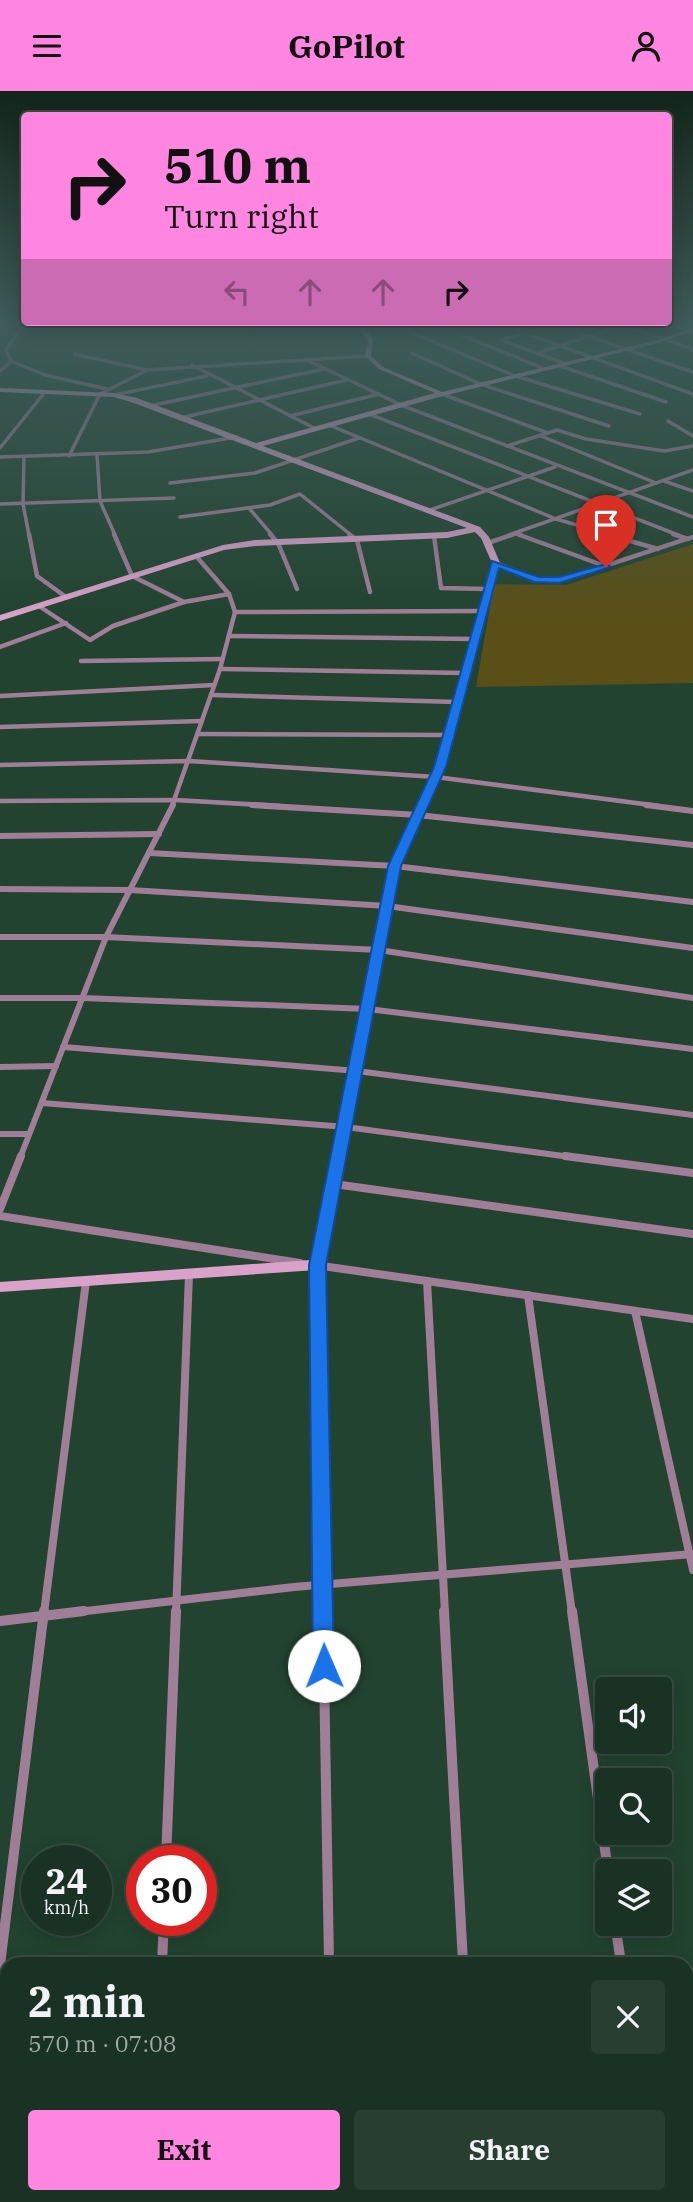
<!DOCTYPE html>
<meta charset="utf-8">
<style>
:root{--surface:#1a3224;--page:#273e31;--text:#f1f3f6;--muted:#9faaa6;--line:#384d41;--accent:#fe86e1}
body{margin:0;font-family:"IBM Plex Serif",serif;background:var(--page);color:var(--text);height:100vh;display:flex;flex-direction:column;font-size:26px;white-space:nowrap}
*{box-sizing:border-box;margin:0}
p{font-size:23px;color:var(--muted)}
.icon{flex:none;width:38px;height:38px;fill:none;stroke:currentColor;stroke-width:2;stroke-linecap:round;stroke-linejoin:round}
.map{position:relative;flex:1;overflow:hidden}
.panel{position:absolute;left:0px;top:1866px;width:693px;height:247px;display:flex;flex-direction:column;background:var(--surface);border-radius:21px 21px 0 0;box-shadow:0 4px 18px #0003,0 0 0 2px var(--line)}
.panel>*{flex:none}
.top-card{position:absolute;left:21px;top:21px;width:651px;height:214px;border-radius:7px;box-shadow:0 4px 18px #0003,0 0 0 2px var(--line);background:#fe86e1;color:#111;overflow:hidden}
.controls{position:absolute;left:595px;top:1586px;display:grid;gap:14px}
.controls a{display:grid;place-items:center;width:77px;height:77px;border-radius:7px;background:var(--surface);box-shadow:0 4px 18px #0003,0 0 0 2px var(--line);font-size:35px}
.speed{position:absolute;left:21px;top:1754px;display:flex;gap:14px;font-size:35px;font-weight:700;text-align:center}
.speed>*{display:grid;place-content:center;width:91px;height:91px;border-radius:50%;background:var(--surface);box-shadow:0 4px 18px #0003,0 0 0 2px var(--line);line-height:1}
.speed small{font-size:18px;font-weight:400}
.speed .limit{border:10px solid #d22;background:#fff;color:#111}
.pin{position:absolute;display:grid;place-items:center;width:60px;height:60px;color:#fff;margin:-72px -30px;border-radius:50% 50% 50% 0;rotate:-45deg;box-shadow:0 0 7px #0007}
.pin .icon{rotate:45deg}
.me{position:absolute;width:77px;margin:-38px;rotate:359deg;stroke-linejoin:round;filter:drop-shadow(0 0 5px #0008)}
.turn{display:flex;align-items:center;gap:24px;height:147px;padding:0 28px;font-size:32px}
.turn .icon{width:91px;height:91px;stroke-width:2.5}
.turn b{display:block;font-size:49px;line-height:60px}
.lanes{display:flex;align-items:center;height:66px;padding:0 28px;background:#0003;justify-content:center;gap:35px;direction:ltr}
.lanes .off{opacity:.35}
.round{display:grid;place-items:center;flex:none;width:74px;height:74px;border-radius:7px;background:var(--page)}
.summary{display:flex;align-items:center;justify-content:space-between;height:119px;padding:0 28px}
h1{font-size:42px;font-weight:700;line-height:52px}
.primary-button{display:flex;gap:14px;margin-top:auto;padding:14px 28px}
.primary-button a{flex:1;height:80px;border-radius:7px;background:var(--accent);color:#111;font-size:28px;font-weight:700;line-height:80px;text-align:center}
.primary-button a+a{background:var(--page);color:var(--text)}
header{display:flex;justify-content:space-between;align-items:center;height:91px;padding:0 28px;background:var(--accent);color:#111;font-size:32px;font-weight:700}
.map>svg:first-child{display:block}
.green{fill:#5a4f17}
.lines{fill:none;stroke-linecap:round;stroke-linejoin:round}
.street-far4{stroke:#a17e97;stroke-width:3.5}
.street-far3{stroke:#a17e97;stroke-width:4.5}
.street-far2{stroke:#a17e97;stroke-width:6}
.street-far1{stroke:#a17e97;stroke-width:8}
.street{stroke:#a17e97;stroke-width:10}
.secondary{fill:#daa2ca;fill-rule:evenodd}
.route{fill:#1a73e8;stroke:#114b97;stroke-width:2}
</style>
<header><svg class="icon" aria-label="menu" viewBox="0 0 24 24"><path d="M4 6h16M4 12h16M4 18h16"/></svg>GoPilot<svg class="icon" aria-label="person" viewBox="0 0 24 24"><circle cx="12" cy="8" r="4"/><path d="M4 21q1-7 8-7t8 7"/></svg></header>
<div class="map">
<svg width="693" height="2111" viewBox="0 0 693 2111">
<rect width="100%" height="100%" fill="#224330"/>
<path class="green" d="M693,453V592L476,596L494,493L566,494Z"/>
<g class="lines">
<g class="street-far4">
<path d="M23,234L6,259L11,270L45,284L107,298"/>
<path d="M437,234L545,278"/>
<path d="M503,234L693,303"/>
<path d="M550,234L501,249L566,273"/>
<path d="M556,234L693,281"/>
<path d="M622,234L693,258"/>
<path d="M673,234L693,242"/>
<path d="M398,236L515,285L640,323"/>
<path d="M412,262L480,293L609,335"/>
<path d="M538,262L623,234"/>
<path d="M74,263L147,279"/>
<path d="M305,268L401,314L693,426"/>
<path d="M192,274L316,338"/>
<path d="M560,275L666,311"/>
<path d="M0,280L11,270"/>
<path d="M442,303L548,342"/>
<path d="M114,304L207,285"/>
<path d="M149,315L324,278"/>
<path d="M369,323L678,444"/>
<path d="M290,325L379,303"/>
<path d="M180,327L347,289"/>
<path d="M668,330L693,345"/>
<path d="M329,334L556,428L612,444"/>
<path d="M541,345L656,392"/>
<path d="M507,355L557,339L586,348L664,360L693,355"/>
<path d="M0,357L45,301"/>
<path d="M97,364L100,410L115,444"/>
<path d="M69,365L100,303L147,279L368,265"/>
<path d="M0,366L148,361L236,346"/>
<path d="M24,366L23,413L29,444"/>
<path d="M664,390L693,400"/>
<path d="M170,392L255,382L359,347"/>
<path d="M0,413L174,407"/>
<path d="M249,417L272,444"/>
<path d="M430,419L555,376"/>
<path d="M180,426L270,414L300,403L351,444"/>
<path d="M515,442L522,444"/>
<path d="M509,444L693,379"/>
</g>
<g class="street-far3">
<path d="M29,443L37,485L66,506"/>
<path d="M270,443L278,452L297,498"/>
<path d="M349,443L357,449L370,501"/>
<path d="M517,443L605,475"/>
<path d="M606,443L658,458"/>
<path d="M673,443L688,448"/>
<path d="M434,445L441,497L488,498"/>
<path d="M488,452L514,443"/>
<path d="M196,465L229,503"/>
<path d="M496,472L538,489L559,490L693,446"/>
<path d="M39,515L90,549L113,535L184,511L132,485L114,443"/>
<path d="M235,521L482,520"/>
<path d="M229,545L474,548"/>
<path d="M0,556L66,532"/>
<path d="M81,570L222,568"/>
<path d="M220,578L464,582"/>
<path d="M211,604L456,611"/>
<path d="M0,605L214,594"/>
<path d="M0,636L202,630"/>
<path d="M198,643L448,644"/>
<path d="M0,674L189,670L436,686L659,715"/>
<path d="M0,710L175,709L280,715"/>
<path d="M172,715L220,578L235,521L229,503L184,511"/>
</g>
<g class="street-far2">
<path d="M252,714L418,724L693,754"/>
<path d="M646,714L693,720"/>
<path d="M0,745L159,743"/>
<path d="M149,762L395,775L693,811"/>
<path d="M0,798L130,799L387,815L693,857"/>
<path d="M0,846H106L379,859L693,907"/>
<path d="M0,907H83L368,918L693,958"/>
<path d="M63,956L357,980L693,1024"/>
<path d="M0,976L56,975"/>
<path d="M42,1012L346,1036L578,1067"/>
<path d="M0,1043H29"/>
<path d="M20,1067L106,846L173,714"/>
</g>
<g class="street-far1">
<path d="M565,1065L693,1082"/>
<path d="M334,1093L693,1143"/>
<path d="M0,1118L21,1065"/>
<path d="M0,1125L300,1172"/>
<path d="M315,1174L693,1228"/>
<path d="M317,1174L323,1522"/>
<path d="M427,1190L445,1522"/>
<path d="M528,1204L572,1522"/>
<path d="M635,1220L693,1479"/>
<path d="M44,1522L86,1190"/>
<path d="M69,1522L294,1496L693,1463"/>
<path d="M176,1522L189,1183"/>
</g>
<g class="street">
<path d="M323,1520L329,1872"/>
<path d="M444,1520L463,1872"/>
<path d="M572,1520L608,1780"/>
<path d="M0,1530L84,1520"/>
<path d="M166,1769L176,1520"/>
<path d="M615,1832L621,1872"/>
<path d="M162,1872L164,1829"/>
<path d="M0,1874L44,1520"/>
<path d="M686,1905H693"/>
<path d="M0,1980L7,1979"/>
<path d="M153,2105V2111"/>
<path d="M332,2105V2111"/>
<path d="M476,2105V2111"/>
<path d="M623,2105V2111"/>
<path d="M644,2105L657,2111"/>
</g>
<path class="secondary" d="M354,234H361L373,248L371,265L383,276L442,301L662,248L693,236V240L666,250L439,306L263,355L480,436L489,446L500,472L445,676L401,775L325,1174L322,1178L317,1179L0,1201V1191L310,1169L389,775L435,676L492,472L481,447L475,441L447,447L255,455L224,459L0,530V524L223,454L255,449L447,441L467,437L131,311L114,306L0,301V297L114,302L137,307L256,352L435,302L379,278L365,265L368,249Z"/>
</g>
<linearGradient id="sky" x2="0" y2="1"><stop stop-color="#13251a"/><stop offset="0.44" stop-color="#3e5b59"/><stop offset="1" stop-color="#3e5b59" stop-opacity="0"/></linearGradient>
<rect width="693" height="530" fill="url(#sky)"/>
<path class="route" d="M492,470L539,486H559L606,473L611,476L559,492L534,491L499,477L446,676L401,775L326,1174L334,1575L331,1582L324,1584L316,1582L313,1575L309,1174L388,775L434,676Z"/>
</svg>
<div class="controls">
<a><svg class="icon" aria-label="sound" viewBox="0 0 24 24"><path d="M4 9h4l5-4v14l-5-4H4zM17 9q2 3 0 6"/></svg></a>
<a><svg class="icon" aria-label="search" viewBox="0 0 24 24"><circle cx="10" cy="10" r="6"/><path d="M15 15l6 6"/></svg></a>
<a><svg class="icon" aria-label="layers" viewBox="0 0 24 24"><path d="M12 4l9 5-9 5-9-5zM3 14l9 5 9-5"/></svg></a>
</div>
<div class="speed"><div>24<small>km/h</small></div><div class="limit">30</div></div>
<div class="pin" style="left:606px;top:476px;background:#d93025"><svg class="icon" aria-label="arrive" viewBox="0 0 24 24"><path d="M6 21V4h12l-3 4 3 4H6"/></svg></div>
<svg class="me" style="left:324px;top:1575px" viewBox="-20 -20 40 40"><circle r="19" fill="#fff"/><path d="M0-13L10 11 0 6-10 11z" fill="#1a73e8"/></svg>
<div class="top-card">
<div class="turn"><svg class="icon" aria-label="right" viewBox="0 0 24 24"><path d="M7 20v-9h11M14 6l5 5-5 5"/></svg><div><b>510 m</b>Turn right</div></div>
<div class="lanes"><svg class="icon off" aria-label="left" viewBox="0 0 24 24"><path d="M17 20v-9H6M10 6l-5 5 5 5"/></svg><svg class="icon off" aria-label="ahead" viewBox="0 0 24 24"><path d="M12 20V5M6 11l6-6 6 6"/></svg><svg class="icon off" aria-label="ahead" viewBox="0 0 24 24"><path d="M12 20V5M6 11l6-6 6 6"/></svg><svg class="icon" aria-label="right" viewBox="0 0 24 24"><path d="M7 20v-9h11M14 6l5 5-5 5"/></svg></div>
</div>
<section class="panel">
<div class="summary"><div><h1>2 min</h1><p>570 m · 07:08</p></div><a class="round"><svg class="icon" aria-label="close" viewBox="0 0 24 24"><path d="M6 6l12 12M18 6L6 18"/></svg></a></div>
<div class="primary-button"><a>Exit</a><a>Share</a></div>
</section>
</div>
